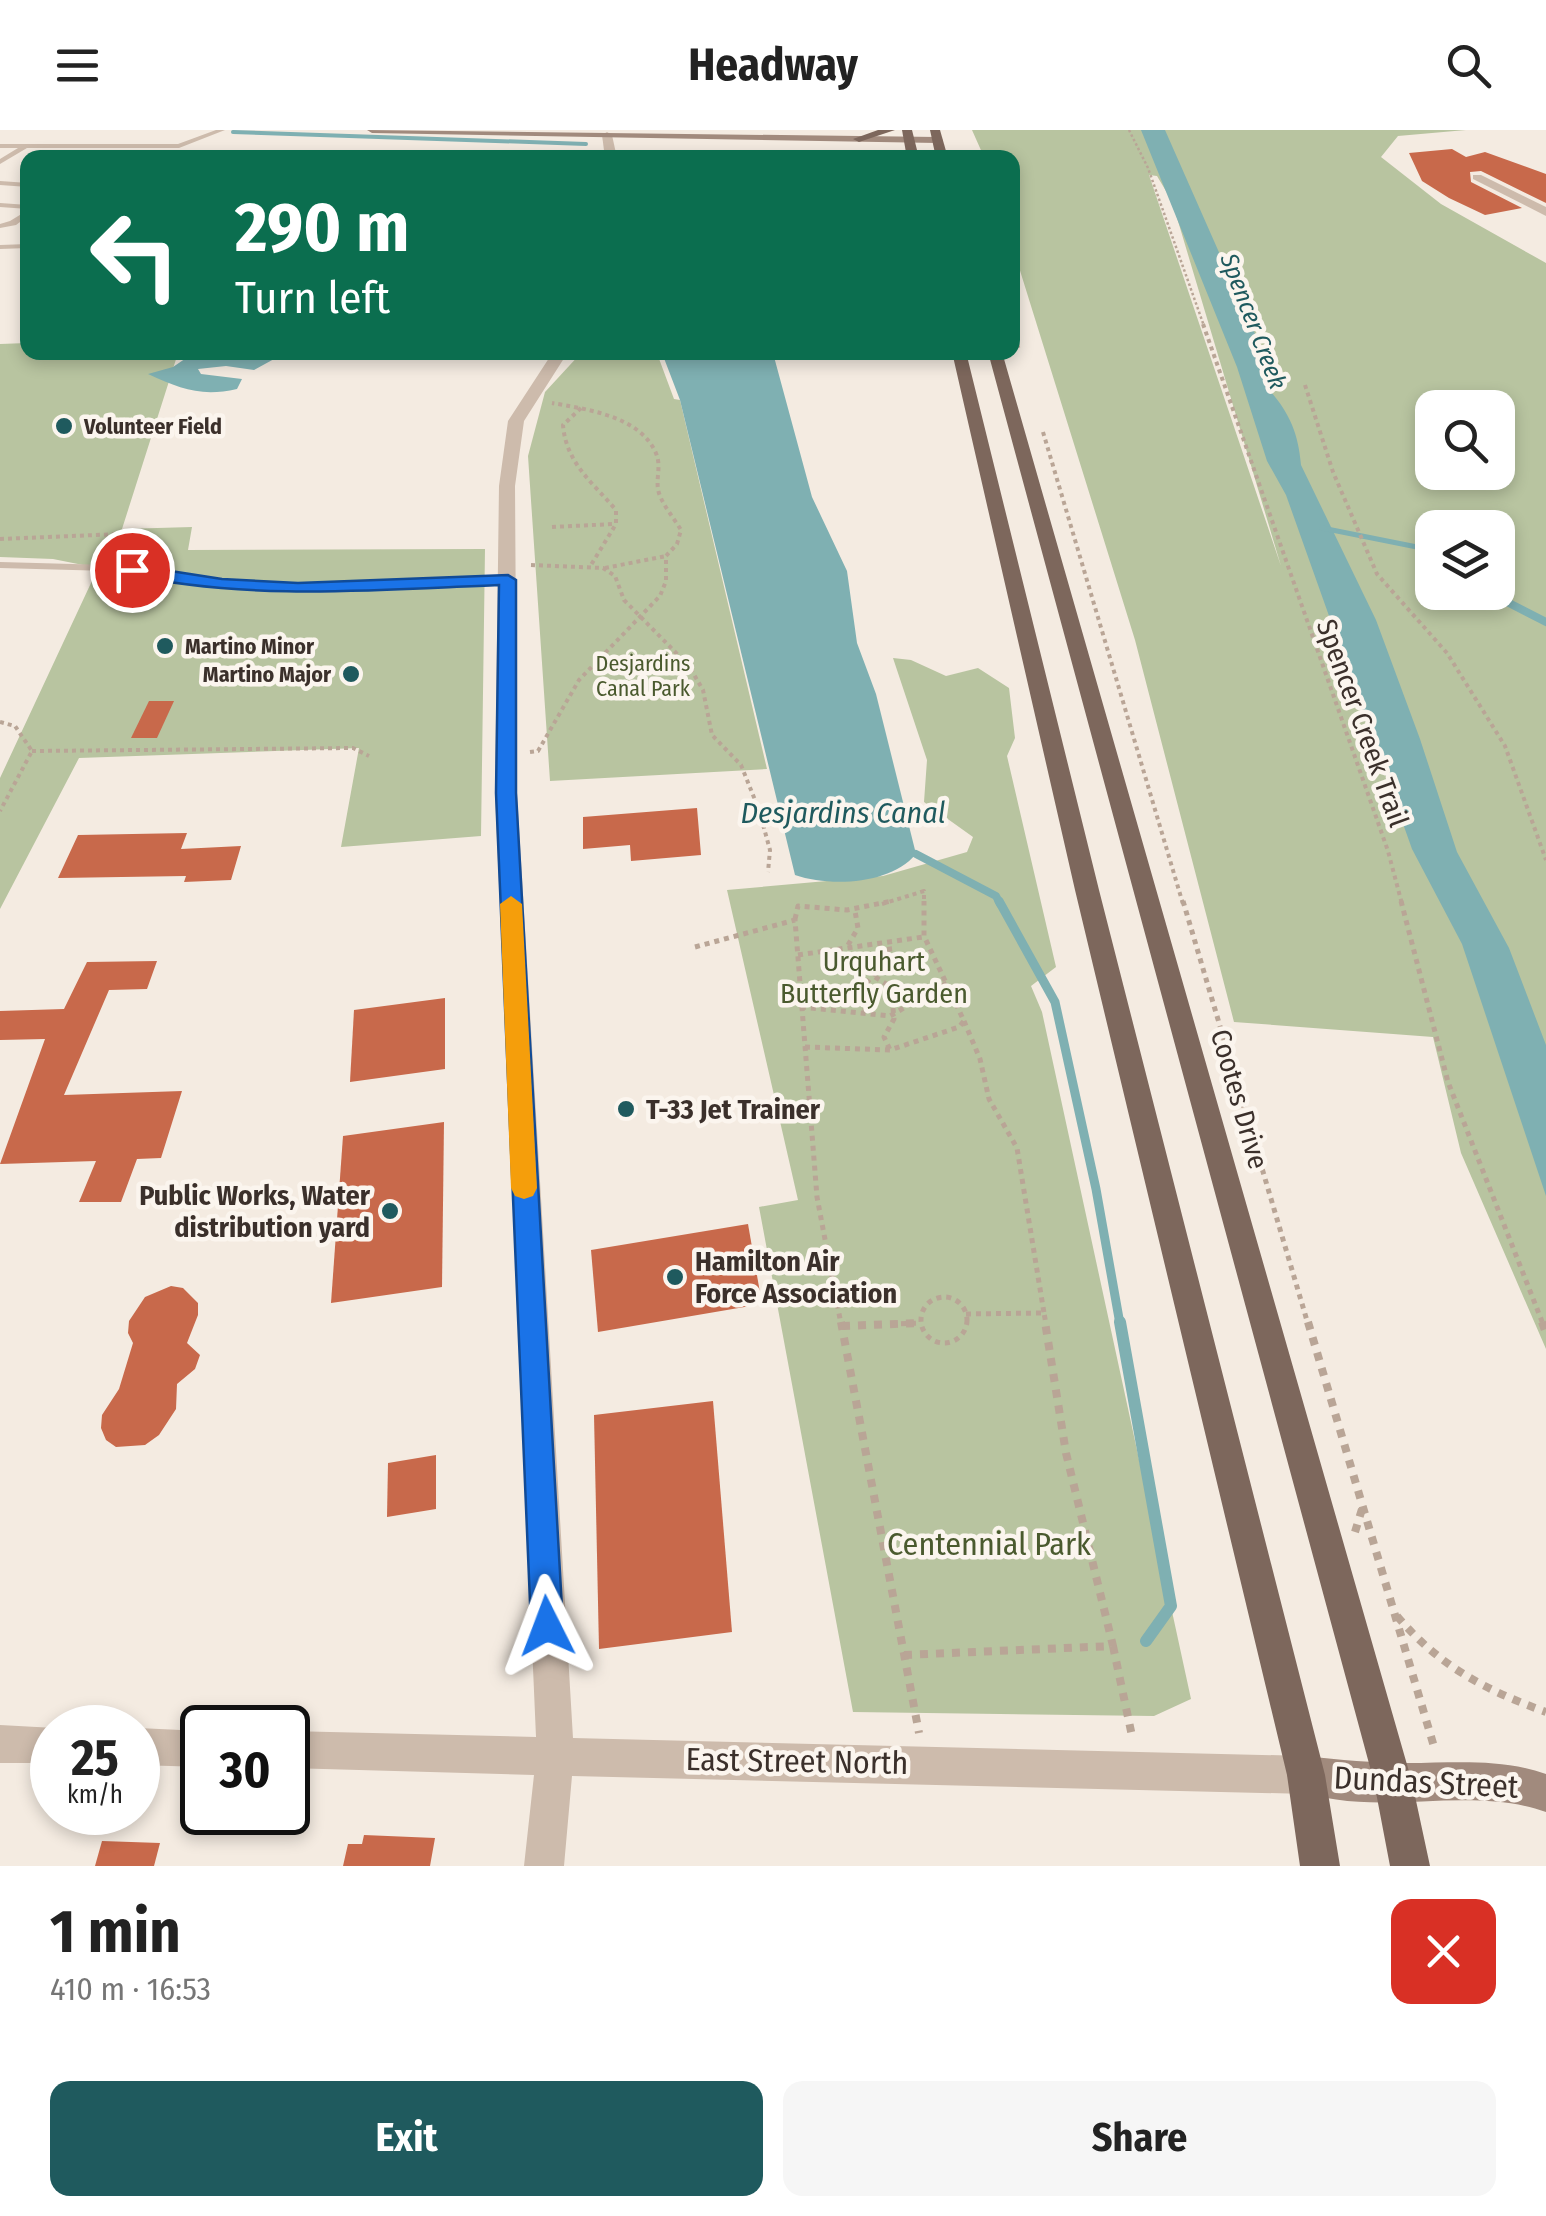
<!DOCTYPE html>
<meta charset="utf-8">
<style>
:root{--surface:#fff;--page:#f6f6f6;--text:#222;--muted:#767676;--accent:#1f5a5e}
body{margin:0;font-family:"Fira Sans Condensed",sans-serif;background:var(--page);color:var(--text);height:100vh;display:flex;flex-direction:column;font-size:38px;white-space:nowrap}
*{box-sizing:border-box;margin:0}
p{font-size:32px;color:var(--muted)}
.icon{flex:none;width:55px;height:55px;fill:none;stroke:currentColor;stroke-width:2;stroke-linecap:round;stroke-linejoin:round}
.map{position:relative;height:1736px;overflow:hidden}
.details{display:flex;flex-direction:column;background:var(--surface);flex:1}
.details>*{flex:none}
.top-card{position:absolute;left:20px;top:20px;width:1000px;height:210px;border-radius:20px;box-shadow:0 5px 15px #0003;background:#0b6e4f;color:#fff;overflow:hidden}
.controls{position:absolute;left:1415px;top:260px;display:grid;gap:20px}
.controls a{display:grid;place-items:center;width:100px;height:100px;border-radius:20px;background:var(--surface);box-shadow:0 5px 15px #0003;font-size:50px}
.speed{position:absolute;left:30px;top:1575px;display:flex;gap:20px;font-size:50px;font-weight:700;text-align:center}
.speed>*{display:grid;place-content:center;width:130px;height:130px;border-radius:50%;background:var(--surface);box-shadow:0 5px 15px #0003;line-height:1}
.speed small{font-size:25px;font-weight:400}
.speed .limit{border:5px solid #111;border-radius:15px;background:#fff;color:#111}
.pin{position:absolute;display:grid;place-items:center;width:85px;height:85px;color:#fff;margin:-42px;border:5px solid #fff;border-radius:50%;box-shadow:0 2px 10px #0007}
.me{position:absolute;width:110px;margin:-55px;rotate:357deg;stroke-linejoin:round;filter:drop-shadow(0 0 8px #0008)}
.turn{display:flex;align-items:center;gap:35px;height:210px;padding:0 50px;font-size:45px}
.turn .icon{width:130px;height:130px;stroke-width:2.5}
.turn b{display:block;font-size:70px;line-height:85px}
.round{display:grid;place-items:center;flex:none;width:105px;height:105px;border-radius:20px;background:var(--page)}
.head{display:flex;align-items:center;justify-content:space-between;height:170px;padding:0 50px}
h1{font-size:60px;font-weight:700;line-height:75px}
.cta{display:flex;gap:20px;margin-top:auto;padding:20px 50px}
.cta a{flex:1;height:115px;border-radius:20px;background:var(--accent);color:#fff;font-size:40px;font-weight:700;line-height:115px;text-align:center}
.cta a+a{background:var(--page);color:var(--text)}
header{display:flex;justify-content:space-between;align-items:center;height:130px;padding:0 50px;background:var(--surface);font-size:45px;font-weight:700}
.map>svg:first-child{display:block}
.green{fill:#b8c4a0;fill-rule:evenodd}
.water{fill:#7fb0b2}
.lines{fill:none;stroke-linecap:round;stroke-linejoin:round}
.stream-far4{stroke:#7fb0b2;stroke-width:4}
.stream-far3{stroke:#7fb0b2;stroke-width:5}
.stream-far2{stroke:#7fb0b2;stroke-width:8}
.stream-far1{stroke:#7fb0b2;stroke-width:9}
.stream{stroke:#7fb0b2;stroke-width:12}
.building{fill:#c8694b}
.path-far3{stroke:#b9a596;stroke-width:2.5;stroke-dasharray:2.5 2.5;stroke-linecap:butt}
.path-far2{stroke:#b9a596;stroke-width:4;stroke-dasharray:4 4;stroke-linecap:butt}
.path-far1{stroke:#b9a596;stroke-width:5;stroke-dasharray:5 5;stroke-linecap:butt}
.path{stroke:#b9a596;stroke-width:8;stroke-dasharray:8 8;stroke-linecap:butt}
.lane{fill:#cdbbac;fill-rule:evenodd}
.street{fill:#cdbbac;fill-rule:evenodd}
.secondary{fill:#a18a7d;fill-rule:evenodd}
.primary{fill:#7d675c;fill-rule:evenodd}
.route{fill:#1a73e8;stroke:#114b97;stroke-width:2.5}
.slow{fill:#f59e0b}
.poi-dot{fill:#1f5a5e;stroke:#fbf5ee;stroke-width:4}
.labels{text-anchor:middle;stroke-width:9;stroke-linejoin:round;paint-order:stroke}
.far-poi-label{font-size:22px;font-weight:bold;fill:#3b302b;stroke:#fbf5ee;text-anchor:start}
.far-park-label{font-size:22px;fill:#4a5a2e;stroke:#fbf5ee}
.far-water-label{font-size:25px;font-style:italic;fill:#1f5a5e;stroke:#fbf5ee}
.street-label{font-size:28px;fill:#3b302b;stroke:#fbf5ee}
.park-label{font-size:28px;fill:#4a5a2e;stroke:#fbf5ee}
.poi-label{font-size:28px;font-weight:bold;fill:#3b302b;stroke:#fbf5ee;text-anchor:start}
.water-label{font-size:30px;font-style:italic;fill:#1f5a5e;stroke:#fbf5ee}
.near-park-label{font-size:32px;fill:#4a5a2e;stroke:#fbf5ee}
.near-street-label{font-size:32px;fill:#3b302b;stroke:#fbf5ee}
</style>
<header><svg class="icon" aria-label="menu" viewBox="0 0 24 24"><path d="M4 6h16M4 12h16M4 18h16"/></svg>Headway<svg class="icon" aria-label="search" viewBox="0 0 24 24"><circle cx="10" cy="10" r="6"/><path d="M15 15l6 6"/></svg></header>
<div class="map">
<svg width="1546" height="1736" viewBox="0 0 1546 1736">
<rect width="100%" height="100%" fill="#f4ebe1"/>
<g class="green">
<path d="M972,0H1466L1398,6L1381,27L1441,74L1546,133V1219L1461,1023L1433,907L1234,892L1135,510L1013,118L1012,28L984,27ZM1149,45L1157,46L1172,71L1281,436ZM1432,278H1498V342H1432ZM1432,398H1498V462H1432Z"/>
<path d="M27,213L28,222L178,223L122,399L192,397L188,420L485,419L481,706L341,717L359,618L79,628L0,779V648L98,438L53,429L0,427V214Z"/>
<path d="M581,223C609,223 631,229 658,226L674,269L680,270L767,639L550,651L528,326L545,262Z"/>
<path d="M893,528L911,530L946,546L978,538L1009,558L1015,608L1007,626L1056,837L1031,856L1042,882L1191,1569L1154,1586L853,1582L759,1077L798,1070L727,760L883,746L967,722L973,707L924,672L927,630Z"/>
</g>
<g class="water">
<path d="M1141,0H1165L1267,231L1264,254C1288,280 1298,300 1301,335L1376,490L1420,609L1457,722L1509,818L1546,915V1066L1462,814L1412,719L1286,365L1267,331L1237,237Z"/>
<path d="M195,222H285V223L254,240L226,236L198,239L201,244L242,249L237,259C201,267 181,259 148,244L173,237Z"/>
<path d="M662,223H773L812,367L847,441L857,513L876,564L916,724C890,755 830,757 795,745L680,270Z"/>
</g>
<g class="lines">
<path class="stream-far4" d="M233,2L586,14"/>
<path class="stream-far3" d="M1322,398L1432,420"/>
<g class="stream-far2">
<path d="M1498,461L1507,472L1546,492"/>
<path d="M916,724L996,766L1000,774"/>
</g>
<path class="stream-far1" d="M999,771L1055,872L1096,1059L1120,1194"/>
<path class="stream" d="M1120,1192L1171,1476L1146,1511"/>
</g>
<g class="building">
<path d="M1452,19L1466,27L1485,22L1546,44V73L1481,41L1470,42L1471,52L1522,78L1485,85L1449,68L1422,51L1409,23Z"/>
<path d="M149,571H174L157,608H131Z"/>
<path d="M697,678L701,725L631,731L630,715L583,719V687Z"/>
<path d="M187,703L181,719L241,716L231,750L184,752L186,746L58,748L78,705Z"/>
<path d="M157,831L147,859L109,860L64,965L182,961L161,1028L137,1029L121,1072H79L96,1031L0,1034L45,909L0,910V881L64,879L87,832Z"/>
<path d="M445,868V939L350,952L354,880Z"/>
<path d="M444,992L442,1157L331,1173L343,1006Z"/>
<path d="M748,1094L762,1174L598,1202L591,1120Z"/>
<path d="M171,1156L183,1158L198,1173V1185L187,1213L200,1225L195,1239L177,1254L176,1279L159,1305L145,1315L116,1317L106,1310L101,1298L102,1285L119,1259L133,1213L128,1203L129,1191L145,1167Z"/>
<path d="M713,1271L732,1502L599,1519L594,1285Z"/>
<path d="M436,1325V1379L387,1387L388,1333Z"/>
<path d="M364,1705L435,1708L430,1736H343L348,1714H362Z"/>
<path d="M102,1711L160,1713L154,1736H95Z"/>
</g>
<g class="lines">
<path class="path-far3" d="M1129,0L1148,38L1204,196"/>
<g class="path-far2">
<path d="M1203,194L1388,721L1402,774"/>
<path d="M1012,199L1019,220"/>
<path d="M1305,255L1333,342L1377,444L1447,523L1505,616L1546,730"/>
<path d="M581,278L563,295C566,333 593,353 616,380V394L591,435"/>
<path d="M1043,302L1183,774"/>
<path d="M552,397L614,394"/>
<path d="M0,409L120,404L108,422"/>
<path d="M531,435L603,438L615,446L624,470L689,536L703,560L712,605L741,635L759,680L770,720L768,742"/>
<path d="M605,438L666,426"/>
<path d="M0,592L15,596L32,621L0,681"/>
<path d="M32,621L353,618L369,626"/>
<path d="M530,622L538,621L579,550L660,466L666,451V426L677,414L681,400C674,388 660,372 658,359C656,346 662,335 655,321C638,286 586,279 552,273"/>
<path d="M882,774L924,761V774"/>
</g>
<g class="path-far1">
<path d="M1183,771L1308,1194"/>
<path d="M1401,771L1448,952L1543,1194"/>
<path d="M795,789L798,776L847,780L892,771"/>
<path d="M848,815L858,798L855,781"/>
<path d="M695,817L795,790L817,1067L841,1194"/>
<path d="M798,825L923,807"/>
<path d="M875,847L891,857L894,889L884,907L890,920"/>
<path d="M801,877L890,886L947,853"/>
<path d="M865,883V855L890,823L889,814"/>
<path d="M964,891L980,929L989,969L1017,1018L1044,1183"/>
<path d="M805,917L890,920L959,897L964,891L924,806V771"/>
<circle cx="944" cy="1190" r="23"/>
<path d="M966,1184L1044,1183L1046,1194"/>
<path d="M891,1194L921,1193"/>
</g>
<g class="path">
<path d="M841,1192L919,1603"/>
<path d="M1308,1192L1435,1620"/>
<path d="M1542,1192L1546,1203"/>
<path d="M842,1196L921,1193"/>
<path d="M1355,1402L1362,1379"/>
<path d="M1397,1486C1439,1536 1485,1560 1546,1582"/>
<path d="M1113,1516L1132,1606"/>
<path d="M904,1525L1113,1516L1066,1323L1045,1192"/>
</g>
<g class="lane">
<path d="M216,0H225L179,18H27L0,34V29L18,18H0V14H178Z"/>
<path d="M0,51L28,53V57L0,55Z"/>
<path d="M0,73L28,75V79L0,77Z"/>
<path d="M28,80V86L16,95L0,98V94L10,91Z"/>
<path d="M28,114V118L0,119V115Z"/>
<path d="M0,432L109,435L285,455L508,447L513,450L508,453L285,461L109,441L0,438Z"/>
</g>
<g class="street">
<path d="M607,2L612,5L617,28H605L602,5Z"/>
<path d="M1473,45H1481L1546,77V86L1473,49Z"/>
<path d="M553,222H568L524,291L515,356L517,663L573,1608L1306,1626L1319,1632L1325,1645L1319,1658L1306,1664L572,1646L564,1736H524L534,1645L288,1638V1601L536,1607L495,663L499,356L508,291Z"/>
<path d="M0,1595L55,1598L52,1633H0Z"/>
<path d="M138,1598L202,1601V1637L138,1635Z"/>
</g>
<g class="secondary">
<path d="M367,0L937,7L943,10L937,13L372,3Z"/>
<path d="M1306,1626C1340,1630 1373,1633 1407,1633C1455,1633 1500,1628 1546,1644V1682C1465,1653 1372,1691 1293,1658L1287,1645L1293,1632Z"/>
</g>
<g class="primary">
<path d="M878,0H895L859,12L853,9Z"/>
<path d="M902,0H912L919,28H907Z"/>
<path d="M930,0H940L948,28H936Z"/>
<path d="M952,222H966L1099,760L1325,1645L1340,1736H1300L1287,1645L1075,760Z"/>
<path d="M988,222H1002L1412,1652L1430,1736H1390L1374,1652Z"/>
</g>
</g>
<path class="route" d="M132,435L222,449L298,453L508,445L516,450V663L563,1496L558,1507L547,1512L536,1507L531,1496L496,663L499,455C375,460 249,471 126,444V437Z"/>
<path class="slow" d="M511,766L522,774L537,1058L533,1066L524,1069L515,1066L511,1058L500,774Z"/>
<g class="poi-dot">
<circle cx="64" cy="296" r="10"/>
<circle cx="165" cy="516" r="10"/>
<circle cx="351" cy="544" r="10"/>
<circle cx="626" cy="979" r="10"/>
<circle cx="390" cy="1081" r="10"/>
<circle cx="675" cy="1147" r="10"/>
</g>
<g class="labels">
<g class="far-poi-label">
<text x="84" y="304">Volunteer Field</text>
<text x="185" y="524">Martino Minor</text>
<text x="331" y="552" text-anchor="end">Martino Major</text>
</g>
<g class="far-park-label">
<text x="643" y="541">Desjardins<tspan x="643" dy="25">Canal Park</tspan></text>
</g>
<g class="far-water-label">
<text transform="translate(1254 191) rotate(69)" y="9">Spencer Creek</text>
</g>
<g class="street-label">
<text transform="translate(1363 593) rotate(70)" y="10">Spencer Creek Trail</text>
<text transform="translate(1240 969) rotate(74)" y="10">Cootes Drive</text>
</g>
<g class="park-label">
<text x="874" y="841">Urquhart<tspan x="874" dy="32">Butterfly Garden</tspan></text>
</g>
<g class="poi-label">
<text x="646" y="989">T-33 Jet Trainer</text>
<text x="370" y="1075" text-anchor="end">Public Works, Water<tspan x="370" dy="32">distribution yard</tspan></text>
<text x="695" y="1141">Hamilton Air<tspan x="695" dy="32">Force Association</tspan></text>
</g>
<g class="water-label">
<text x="843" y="693">Desjardins Canal</text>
</g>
<g class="near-park-label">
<text x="989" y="1425">Centennial Park</text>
</g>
<g class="near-street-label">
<text transform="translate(797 1631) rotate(1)" y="11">East Street North</text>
<text transform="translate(1426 1652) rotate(3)" y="11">Dundas Street</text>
</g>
</g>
</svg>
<div class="controls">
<a><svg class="icon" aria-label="search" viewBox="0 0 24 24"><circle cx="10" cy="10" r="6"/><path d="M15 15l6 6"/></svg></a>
<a><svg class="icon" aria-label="layers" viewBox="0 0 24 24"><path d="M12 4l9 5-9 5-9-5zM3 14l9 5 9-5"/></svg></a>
</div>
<div class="speed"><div>25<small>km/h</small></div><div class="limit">30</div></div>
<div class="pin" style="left:132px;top:440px;background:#d93025"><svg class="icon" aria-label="arrive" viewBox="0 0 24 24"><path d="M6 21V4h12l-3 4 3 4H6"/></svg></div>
<svg class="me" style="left:547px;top:1496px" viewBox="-20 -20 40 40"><path d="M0-17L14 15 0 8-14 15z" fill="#1a73e8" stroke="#fff" stroke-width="4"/></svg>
<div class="top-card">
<div class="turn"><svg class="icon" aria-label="left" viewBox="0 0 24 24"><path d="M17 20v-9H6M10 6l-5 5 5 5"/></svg><div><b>290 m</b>Turn left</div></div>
</div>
</div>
<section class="details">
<div class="head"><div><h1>1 min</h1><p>410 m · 16:53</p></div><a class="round" style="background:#d93025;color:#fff"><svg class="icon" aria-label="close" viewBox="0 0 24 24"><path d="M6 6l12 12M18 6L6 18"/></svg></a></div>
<div class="cta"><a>Exit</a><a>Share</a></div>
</section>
